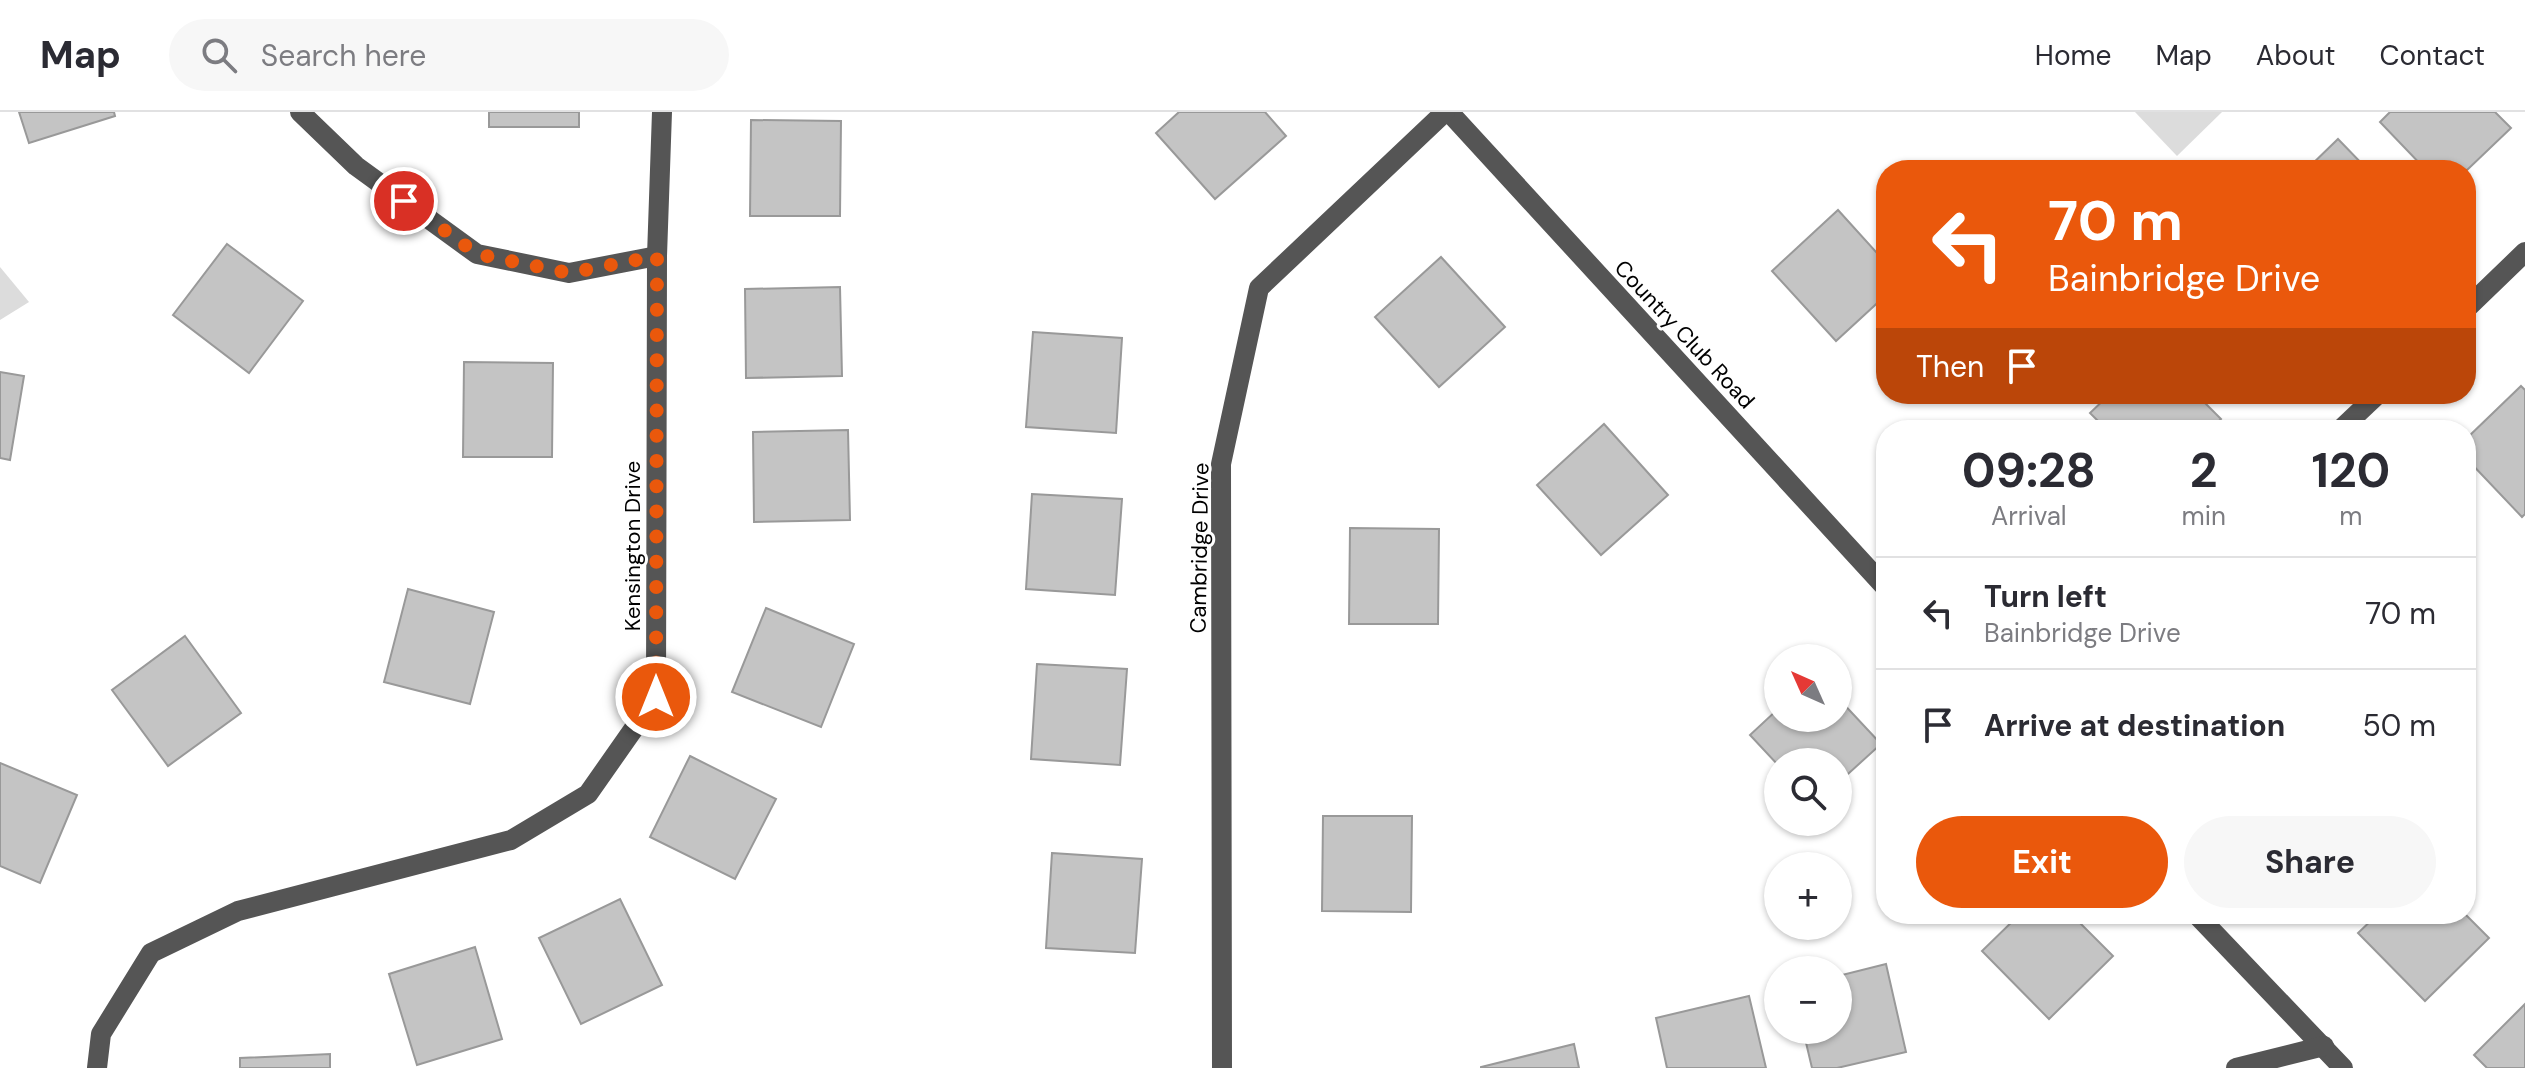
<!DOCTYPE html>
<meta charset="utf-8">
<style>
:root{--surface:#fff;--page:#f7f7f7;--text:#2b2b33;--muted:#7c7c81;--line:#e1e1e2;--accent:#ea580c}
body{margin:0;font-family:"DM Sans",sans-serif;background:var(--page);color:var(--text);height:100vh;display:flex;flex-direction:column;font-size:30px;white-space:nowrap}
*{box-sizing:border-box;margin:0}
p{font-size:26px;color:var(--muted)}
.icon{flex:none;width:44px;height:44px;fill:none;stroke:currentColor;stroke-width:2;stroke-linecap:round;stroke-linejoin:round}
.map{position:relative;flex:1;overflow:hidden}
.drawer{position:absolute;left:1876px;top:308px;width:600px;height:504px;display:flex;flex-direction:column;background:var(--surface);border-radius:32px;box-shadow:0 2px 6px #0004}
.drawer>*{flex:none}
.banner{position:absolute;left:1876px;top:48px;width:600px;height:244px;border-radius:32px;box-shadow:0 2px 6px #0004;background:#ea580c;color:#fff;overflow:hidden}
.needle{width:52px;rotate:315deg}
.buttons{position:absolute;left:1764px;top:532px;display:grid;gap:16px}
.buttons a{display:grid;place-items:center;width:88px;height:88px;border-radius:50%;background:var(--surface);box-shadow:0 2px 6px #0004;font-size:40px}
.pin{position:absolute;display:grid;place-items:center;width:68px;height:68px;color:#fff;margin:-34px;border:4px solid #fff;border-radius:50%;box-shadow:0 2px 8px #0007}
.me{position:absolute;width:88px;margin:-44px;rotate:0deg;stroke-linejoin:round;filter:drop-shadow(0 0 6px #0008)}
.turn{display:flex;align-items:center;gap:28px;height:168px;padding:0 40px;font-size:36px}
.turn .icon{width:104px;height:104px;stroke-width:2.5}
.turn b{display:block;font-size:56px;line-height:68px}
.then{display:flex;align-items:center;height:76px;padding:0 40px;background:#0003;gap:16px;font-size:30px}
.eta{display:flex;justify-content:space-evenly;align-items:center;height:136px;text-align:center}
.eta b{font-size:48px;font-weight:700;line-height:56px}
.action{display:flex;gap:16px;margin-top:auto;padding:16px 40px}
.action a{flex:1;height:92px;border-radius:48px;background:var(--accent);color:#fff;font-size:32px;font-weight:700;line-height:92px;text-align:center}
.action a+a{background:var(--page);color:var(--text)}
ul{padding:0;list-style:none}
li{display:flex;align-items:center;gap:24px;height:112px;padding:0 40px;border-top:2px solid var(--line)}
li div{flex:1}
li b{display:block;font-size:30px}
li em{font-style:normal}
header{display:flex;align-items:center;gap:48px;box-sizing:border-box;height:112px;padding:0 40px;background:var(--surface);border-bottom:2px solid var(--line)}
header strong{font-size:38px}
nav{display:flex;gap:44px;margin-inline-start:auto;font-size:28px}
.search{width:560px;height:72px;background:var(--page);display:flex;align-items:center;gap:20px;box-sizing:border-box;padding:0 28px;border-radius:44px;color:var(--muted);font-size:30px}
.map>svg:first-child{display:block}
.green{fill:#dcdcdc}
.building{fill:#c4c4c4;stroke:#999;stroke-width:2}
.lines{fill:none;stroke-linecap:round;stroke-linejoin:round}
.minor{stroke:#555;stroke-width:20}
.route{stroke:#ea580c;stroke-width:14;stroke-dasharray:0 25.2}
.labels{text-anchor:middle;stroke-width:6;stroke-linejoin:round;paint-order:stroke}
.street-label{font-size:22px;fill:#000;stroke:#fff}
</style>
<header>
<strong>Map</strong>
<div class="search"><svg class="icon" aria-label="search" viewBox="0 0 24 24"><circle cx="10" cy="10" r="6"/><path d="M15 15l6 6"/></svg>Search here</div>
<nav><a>Home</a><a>Map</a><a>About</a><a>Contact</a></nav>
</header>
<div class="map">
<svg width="2525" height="956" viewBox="0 0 2525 956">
<rect width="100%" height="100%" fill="#fff"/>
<g class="green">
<path d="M2135,0H2222L2177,44Z"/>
<path d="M0,155L29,190L0,208Z"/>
</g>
<g class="building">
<path d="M19,0H114L115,4L29,31Z"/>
<rect x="489" y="0" width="90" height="15"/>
<path d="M1179,0H1265L1286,24L1215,87L1156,21Z"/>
<path d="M2390,0H2495L2511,16L2466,59L2426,58L2380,10Z"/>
<path d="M751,8L841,9L840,104H750Z"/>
<path d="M2338,27L2368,58H2306Z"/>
<path d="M1838,98L1886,151V183L1836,229L1772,159Z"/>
<path d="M227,132L303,189L249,261L173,203Z"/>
<path d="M1441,145L1505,215L1439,275L1375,205Z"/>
<path d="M840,175L842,264L746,266L745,177Z"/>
<path d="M1033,220L1122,226L1116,321L1026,315Z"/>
<path d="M464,250L553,251L552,345H463Z"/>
<path d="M0,260L24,264L10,348L0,346Z"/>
<path d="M2521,274L2525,278V402L2522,405L2466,346V327Z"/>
<path d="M2110,282H2196L2221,307L2210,318H2107L2090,301Z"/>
<path d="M1604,312L1668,383L1601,443L1537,373Z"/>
<path d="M848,318L850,408L754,410L753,320Z"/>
<path d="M1032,382L1122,387L1115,483L1026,477Z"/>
<path d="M1350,416L1439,417L1438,512H1349Z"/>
<path d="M408,477L494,500L470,592L384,570Z"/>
<path d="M766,496L854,532L821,615L732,580Z"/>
<path d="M185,524L241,601L168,654L112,578Z"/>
<path d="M1037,552L1127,557L1120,653L1031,647Z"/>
<path d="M1838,586L1881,632L1838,671V650H1778V653L1750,623L1778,597V606H1838Z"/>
<path d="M690,644L776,687L735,767L650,725Z"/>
<path d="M0,651L77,683L40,771L0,754Z"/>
<path d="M1323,704H1412L1411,800L1322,799Z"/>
<path d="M1052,741L1142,747L1135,841L1046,836Z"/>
<path d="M620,787L662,873L581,912L539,826Z"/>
<path d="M2020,802H2071L2113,844L2049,907L1982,839Z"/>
<path d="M2378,802H2465L2489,826L2425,889L2358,821Z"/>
<path d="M475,835L502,927L417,953L389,862Z"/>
<path d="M1886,852L1906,940L1837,956H1812L1803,918H1838V864Z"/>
<path d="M1749,884L1766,956H1667L1656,906Z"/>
<path d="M2525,892V956H2487L2474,943Z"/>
<path d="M1574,932L1579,956H1481V955Z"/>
<path d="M330,942V956H240V946Z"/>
</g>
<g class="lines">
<g class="minor">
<path d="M300,0L356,54L477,142L569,161L657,144"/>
<path d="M1449,0L1886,476"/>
<path d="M2466,197L2525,140"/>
<path d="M2340,318L2378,282"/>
<path d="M2196,802L2343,956"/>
<path d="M97,956L101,922L151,841L238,799L511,728L588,682L656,585L657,144L662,0"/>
<path d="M1222,956L1221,352L1259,176L1445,0"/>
<path d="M2236,956L2324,934"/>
</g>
</g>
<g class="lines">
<path class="route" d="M404,89L477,142L569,161L657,144L656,585"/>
</g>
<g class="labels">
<g class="street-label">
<text transform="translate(1685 222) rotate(47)" y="8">Country Club Road</text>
<text transform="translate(632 434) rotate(-90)" y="8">Kensington Drive</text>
<text transform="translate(1199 436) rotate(-89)" y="8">Cambridge Drive</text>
</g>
</g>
</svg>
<div class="buttons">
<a><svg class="needle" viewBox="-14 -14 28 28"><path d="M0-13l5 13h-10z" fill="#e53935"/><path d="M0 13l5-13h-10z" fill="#7c7c81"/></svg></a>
<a><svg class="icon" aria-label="search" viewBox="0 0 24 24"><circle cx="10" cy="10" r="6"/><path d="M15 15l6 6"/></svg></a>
<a>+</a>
<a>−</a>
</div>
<div class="pin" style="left:404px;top:89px;background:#d93025"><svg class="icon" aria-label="arrive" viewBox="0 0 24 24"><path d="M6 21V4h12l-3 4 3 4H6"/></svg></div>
<svg class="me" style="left:656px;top:585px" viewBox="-20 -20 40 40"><circle r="17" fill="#ea580c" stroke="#fff" stroke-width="3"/><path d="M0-11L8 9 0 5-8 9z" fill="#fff"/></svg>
<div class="banner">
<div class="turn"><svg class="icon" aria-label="left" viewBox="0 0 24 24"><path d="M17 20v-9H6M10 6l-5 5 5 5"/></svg><div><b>70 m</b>Bainbridge Drive</div></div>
<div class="then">Then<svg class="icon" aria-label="arrive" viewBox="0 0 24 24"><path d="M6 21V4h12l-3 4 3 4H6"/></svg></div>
</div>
<section class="drawer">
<div class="eta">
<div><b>09:28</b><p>Arrival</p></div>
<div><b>2</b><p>min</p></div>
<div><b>120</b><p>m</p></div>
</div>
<ul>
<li><svg class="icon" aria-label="left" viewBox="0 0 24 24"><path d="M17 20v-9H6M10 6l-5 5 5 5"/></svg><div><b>Turn left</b><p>Bainbridge Drive</p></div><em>70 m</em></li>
<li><svg class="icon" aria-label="arrive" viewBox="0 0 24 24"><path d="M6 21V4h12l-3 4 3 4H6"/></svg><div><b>Arrive at destination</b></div><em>50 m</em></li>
</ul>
<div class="action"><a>Exit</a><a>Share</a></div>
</section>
</div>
